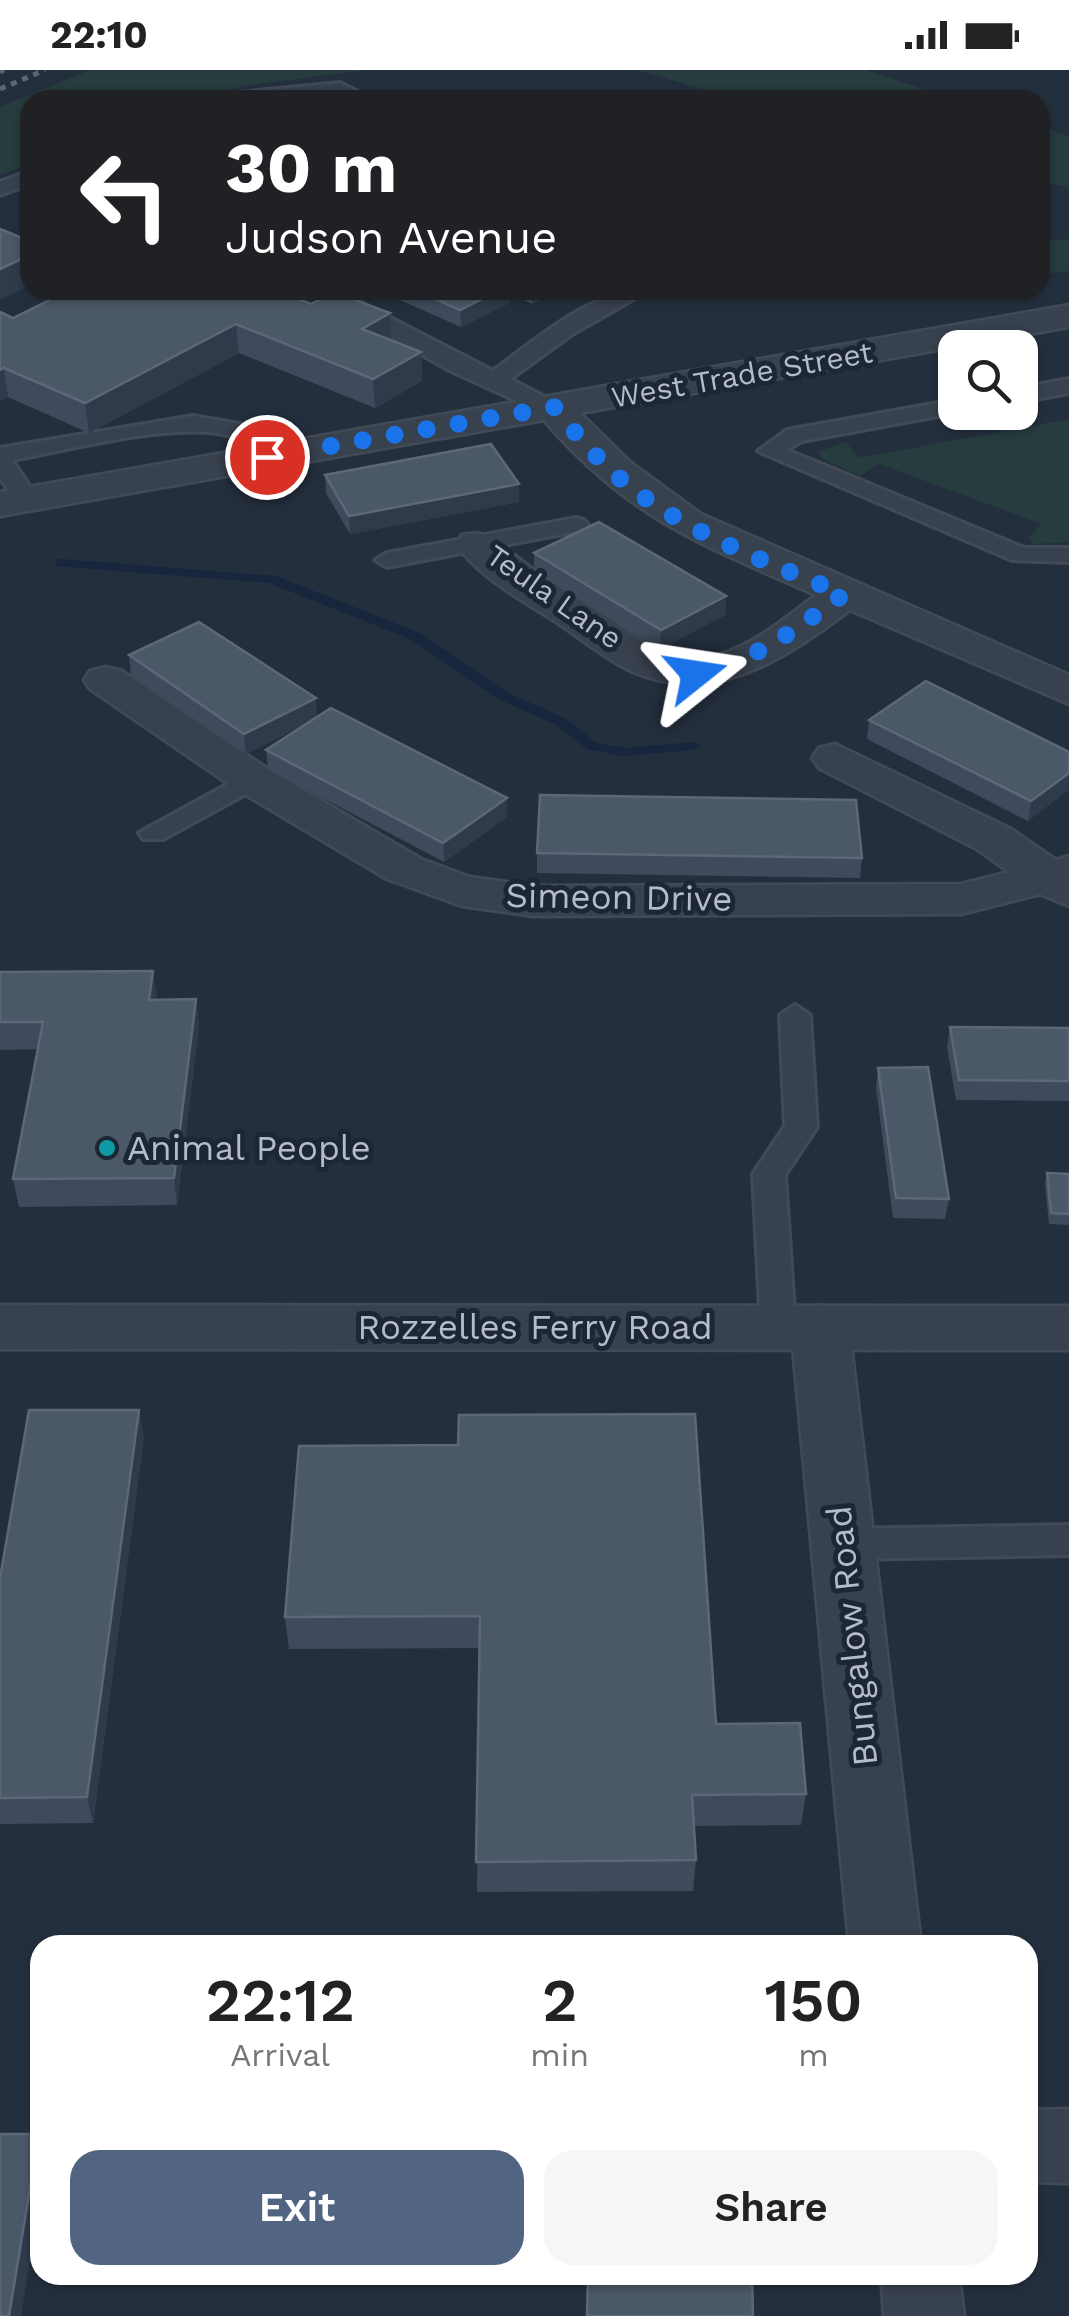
<!DOCTYPE html>
<style>
:root{--surface:#fff;--page:#f6f6f6;--text:#222;--muted:#767676;--accent:#516482}
body{margin:0;font-family:"Work Sans",sans-serif;background:var(--page);color:var(--text);height:100vh;display:flex;flex-direction:column;font-size:38px;white-space:nowrap}
*{box-sizing:border-box;margin:0}
p{font-size:32px;color:var(--muted)}
.icon{flex:none;width:55px;height:55px;fill:none;stroke:currentColor;stroke-width:2;stroke-linecap:round;stroke-linejoin:round}
.map{position:relative;flex:1;overflow:hidden}
.side{position:absolute;left:30px;top:1865px;width:1008px;height:350px;display:flex;flex-direction:column;background:var(--surface);border-radius:30px;box-shadow:0 2px 8px #0004}
.side>*{flex:none}
.top-card{position:absolute;left:20px;top:20px;width:1030px;height:210px;border-radius:30px;box-shadow:0 2px 8px #0004;background:#202124;color:#fff;overflow:hidden}
.fabs{position:absolute;left:938px;top:260px;display:grid;gap:20px}
.fabs a{display:grid;place-items:center;width:100px;height:100px;border-radius:20px;background:var(--surface);box-shadow:0 2px 8px #0004;font-size:50px}
.pin{position:absolute;display:grid;place-items:center;width:85px;height:85px;color:#fff;margin:-42px;border:5px solid #fff;border-radius:50%;box-shadow:0 2px 10px #0007}
.me{position:absolute;width:110px;margin:-55px;rotate:75deg;stroke-linejoin:round;filter:drop-shadow(0 0 8px #0008)}
.turn{display:flex;align-items:center;gap:35px;height:210px;padding:0 40px;font-size:45px}
.turn .icon{width:130px;height:130px;stroke-width:2.5}
.turn b{display:block;font-size:70px;line-height:85px}
.eta{display:flex;justify-content:space-evenly;align-items:center;height:170px;text-align:center}
.eta b{font-size:60px;font-weight:600;line-height:70px}
.button{display:flex;gap:20px;margin-top:auto;padding:20px 40px}
.button a{flex:1;height:115px;border-radius:30px;background:var(--accent);color:#fff;font-size:40px;font-weight:600;line-height:115px;text-align:center}
.button a+a{background:var(--page);color:var(--text)}
.status{display:flex;justify-content:space-between;align-items:center;height:70px;padding:0 50px;background:var(--surface);direction:ltr}
.status svg{height:28px;fill:currentColor}
.map>svg:first-child{display:block}
.green{fill:#263c3f}
.lines{fill:none;stroke-linecap:round;stroke-linejoin:round}
.stream{fill:#17263c;fill-rule:evenodd}
.service-casing{stroke:#414a57;stroke-width:6}
.minor-casing{stroke:#414a57;stroke-width:5}
.tertiary-casing{stroke:#414a57;stroke-width:5}
.service{fill:#38414e;fill-rule:evenodd}
.minor{fill:#38414e;fill-rule:evenodd}
.tertiary{fill:#38414e;fill-rule:evenodd}
.rail{stroke:#5a6575;stroke-width:5;stroke-dasharray:6 6;stroke-linecap:butt}
.wall{fill:#3f4b5c}
.shaded-wall{fill:#2f3b4b}
.building{fill:#4b5868;stroke:#5c6777;stroke-width:2.5}
.route{stroke:#1a73e8;stroke-width:18;stroke-dasharray:0 32.4}
.culture-dot{fill:#0f9aa8;stroke:#1d2633;stroke-width:4}
.labels{text-anchor:middle;stroke-width:10;stroke-linejoin:round;paint-order:stroke}
.far-street-label{font-size:30px;fill:#b4bcc9;stroke:#1d2633}
.street-label{font-size:35px;fill:#b4bcc9;stroke:#1d2633}
.poi-label{font-size:35px;fill:#b4bcc9;stroke:#1d2633;text-anchor:start}
</style>
<div class="status"><b>22:10</b><svg viewBox="0 0 49 12"><path d="M0 12V9h3v3zM5 12V6h3v6zM10 12V3h3v9zM15 12V0h3v12zM26 1h20v11H26zM47 4h2v5h-2z"/></svg></div>
<div class="map">
<svg width="1069" height="2246" viewBox="0 0 1069 2246">
<rect width="100%" height="100%" fill="#242f3e"/>
<g class="green">
<path d="M90,0H366L242,16L203,30H30V94L0,105V37Z"/>
<path d="M637,0H865L958,30H740Z"/>
<path d="M1040,56L1069,66V118L1040,110Z"/>
<path d="M1069,169V201L1040,205V172Z"/>
<path d="M1069,349V472L1034,474L1029,468L1042,454L879,394L860,406L823,389L818,382L846,372L859,388Z"/>
</g>
<g class="lines">
<path class="stream" d="M61,489L276,506L420,563L508,623L565,648L597,673L623,678L694,672L701,676L694,680L623,686L587,679L555,654L498,629L410,569L269,513L56,496V490Z"/>
<defs>
<g id="service">
<path d="M340,13L374,30H349L338,25L218,30L227,24Z"/>
<path d="M30,101V114L0,125V112Z"/>
<path d="M309,220H336L493,301C538,268 591,220 649,220L571,265L510,309L556,333L559,338L548,345L447,299Z"/>
<path d="M1069,309V323L1020,332V318Z"/>
<path d="M955,330V342H960L802,371L787,380L1024,478H1069V492L1012,490L758,381L787,360Z"/>
<path d="M193,346L251,356L279,387L267,394C251,390 246,370 231,366C177,350 69,380 12,390L38,429L26,436L18,434L0,408V378Z"/>
<path d="M576,448L584,450L588,455L584,460L387,497L375,490L387,483Z"/>
<path d="M252,701L262,703L266,709L262,715L163,769H143L139,763Z"/>
<path d="M795,935L810,945L817,1057L785,1105L795,1257L790,1266L778,1270L766,1266L761,1257L753,1104L785,1056L780,945Z"/>
<path d="M1069,1455V1485L842,1489L829,1485L824,1474L829,1463L842,1459Z"/>
</g>
<g id="minor">
<path d="M1069,235V257L580,343L630,392L701,444L1069,605V634L850,540C786,588 714,638 631,601C604,588 579,567 553,550C520,529 479,507 456,474L462,465C490,458 501,475 522,491C551,513 582,531 612,551C631,563 649,579 672,586C724,601 777,554 816,525C702,475 628,448 544,350L0,446V422Z"/>
<path d="M106,597L122,601L268,699L421,789L470,807L534,816L961,814L1009,802L977,779L819,698L812,688L819,678L835,674L1011,759L1056,790L1069,786V836L1040,824L961,844L534,846L462,836L387,809L236,719L90,619L84,610L90,601Z"/>
<path d="M820,1235L840,1242L849,1257L921,1875H849L791,1257L800,1242Z"/>
<path d="M1069,2039V2113L1028,2112V2040Z"/>
<path d="M881,2205H959L964,2246H884Z"/>
</g>
<path id="tertiary" d="M0,1235L1069,1236V1280L0,1279Z"/>
</defs>
<use href="#service" class="service-casing"/>
<use href="#minor" class="minor-casing"/>
<use href="#tertiary" class="tertiary-casing"/>
<use href="#service" class="service"/>
<use href="#minor" class="minor"/>
<use href="#tertiary" class="tertiary"/>
<g class="rail">
<path d="M0,2L4,0"/>
<path d="M0,19L45,0"/>
</g>
</g>
<g class="wall">
<path d="M377,220H563L532,234L509,223V233L461,257Z"/>
<path d="M311,234L390,243L392,270L421,282L422,311L375,338L239,283L89,363L8,327L0,331V242L13,248Z"/>
<path d="M325,405L519,432L350,464L326,423Z"/>
<path d="M534,483L726,526L725,545L660,579L534,502Z"/>
<path d="M129,585L317,647L507,728V747L444,792L268,699L266,680L313,650L246,684L131,605Z"/>
<path d="M869,650L1069,682L1028,751L867,669Z"/>
<path d="M537,783L862,788L860,808L537,803Z"/>
<path d="M0,902L157,929H196L199,956L177,1135L19,1137L13,1109L38,979L0,980Z"/>
<path d="M950,957L1069,958V1031L956,1030L947,977Z"/>
<path d="M878,998L949,1129L945,1149L893,1148L876,1018Z"/>
<path d="M1047,1103L1069,1104V1155L1049,1154L1045,1114Z"/>
<path d="M144,1367L93,1753L0,1754V1508Z"/>
<path d="M299,1376L716,1654L806,1724L801,1755L694,1756L696,1790L693,1821L477,1822L479,1578L289,1579L285,1547Z"/>
</g>
<g class="shaded-wall">
<path d="M30,185V215L0,230V199Z"/>
<path d="M500,220H509V233L461,257L460,240Z"/>
<path d="M532,220H563L532,234Z"/>
<path d="M390,243L392,272L362,259Z"/>
<path d="M236,254L239,283L89,363L85,333Z"/>
<path d="M421,282L422,311L375,338L373,309Z"/>
<path d="M4,298L8,327L0,331V300Z"/>
<path d="M519,414V432L350,464L349,446Z"/>
<path d="M726,526L725,545L660,579L661,560Z"/>
<path d="M316,628L317,648L246,684L244,664Z"/>
<path d="M1069,703V720L1028,751L1031,731Z"/>
<path d="M507,728V747L444,792L443,773Z"/>
<path d="M153,901L157,928L153,957L149,930Z"/>
<path d="M196,929L199,956L177,1135L174,1108Z"/>
<path d="M139,1340L144,1367L93,1753L87,1727Z"/>
<path d="M39,2064L40,2127L21,2246H9Z"/>
</g>
<g class="building">
<path d="M0,159L30,171V185L0,199Z"/>
<path d="M70,220H276L311,234L334,222L390,243L362,259L421,282L373,309L236,254L85,333L4,298L0,300V242L13,248Z"/>
<path d="M416,220H500L460,240Z"/>
<path d="M491,374L519,414L349,446L325,405Z"/>
<path d="M599,452L726,526L661,560L534,483Z"/>
<path d="M199,552L316,628L244,664L129,585Z"/>
<path d="M926,611L1069,682V703L1031,731L869,650Z"/>
<path d="M331,638L507,728L443,773L266,680Z"/>
<path d="M540,725L856,730L862,788L537,783Z"/>
<path d="M153,901L149,930L196,929L174,1108L13,1109L43,952H0V902Z"/>
<path d="M950,957L1069,958V1011L959,1010Z"/>
<path d="M928,997L949,1129L896,1128L878,998Z"/>
<path d="M1047,1103L1069,1104V1144L1051,1143Z"/>
<path d="M29,1340H139L87,1727L0,1728V1508Z"/>
<path d="M695,1344L716,1654L800,1653L806,1724L692,1725L696,1790L476,1792L480,1546L285,1547L299,1376L458,1375L459,1345Z"/>
<path d="M0,2064H39L9,2246H0Z"/>
<path d="M588,2205H752L753,2246H587Z"/>
</g>
<g class="lines">
<path class="route" d="M267,387L554,337C577,365 600,393 629,416C691,465 772,494 844,524C796,559 754,592 696,604"/>
</g>
<circle class="culture-dot" cx="107" cy="1078" r="10"/>
<g class="labels">
<g class="far-street-label">
<text transform="translate(742 305) rotate(-10)" y="10">West Trade Street</text>
<text transform="translate(554 527) rotate(35)" y="10">Teula Lane</text>
</g>
<g class="street-label">
<text transform="translate(619 827) rotate(1)" y="12">Simeon Drive</text>
<text x="535" y="1269">Rozzelles Ferry Road</text>
<text transform="translate(852 1566) rotate(-96)" y="12">Bungalow Road</text>
</g>
<g class="poi-label">
<text x="127" y="1090">Animal People</text>
</g>
</g>
</svg>
<div class="fabs">
<a><svg class="icon" aria-label="search" viewBox="0 0 24 24"><circle cx="10" cy="10" r="6"/><path d="M15 15l6 6"/></svg></a>
</div>
<div class="pin" style="left:267px;top:387px;background:#d93025"><svg class="icon" aria-label="arrive" viewBox="0 0 24 24"><path d="M6 21V4h12l-3 4 3 4H6"/></svg></div>
<svg class="me" style="left:696px;top:604px" viewBox="-20 -20 40 40"><path d="M0-17L14 15 0 8-14 15z" fill="#1a73e8" stroke="#fff" stroke-width="4"/></svg>
<div class="top-card">
<div class="turn"><svg class="icon" aria-label="left" viewBox="0 0 24 24"><path d="M17 20v-9H6M10 6l-5 5 5 5"/></svg><div><b>30 m</b>Judson Avenue</div></div>
</div>
<section class="side">
<div class="eta">
<div><b>22:12</b><p>Arrival</p></div>
<div><b>2</b><p>min</p></div>
<div><b>150</b><p>m</p></div>
</div>
<div class="button"><a>Exit</a><a>Share</a></div>
</section>
</div>
